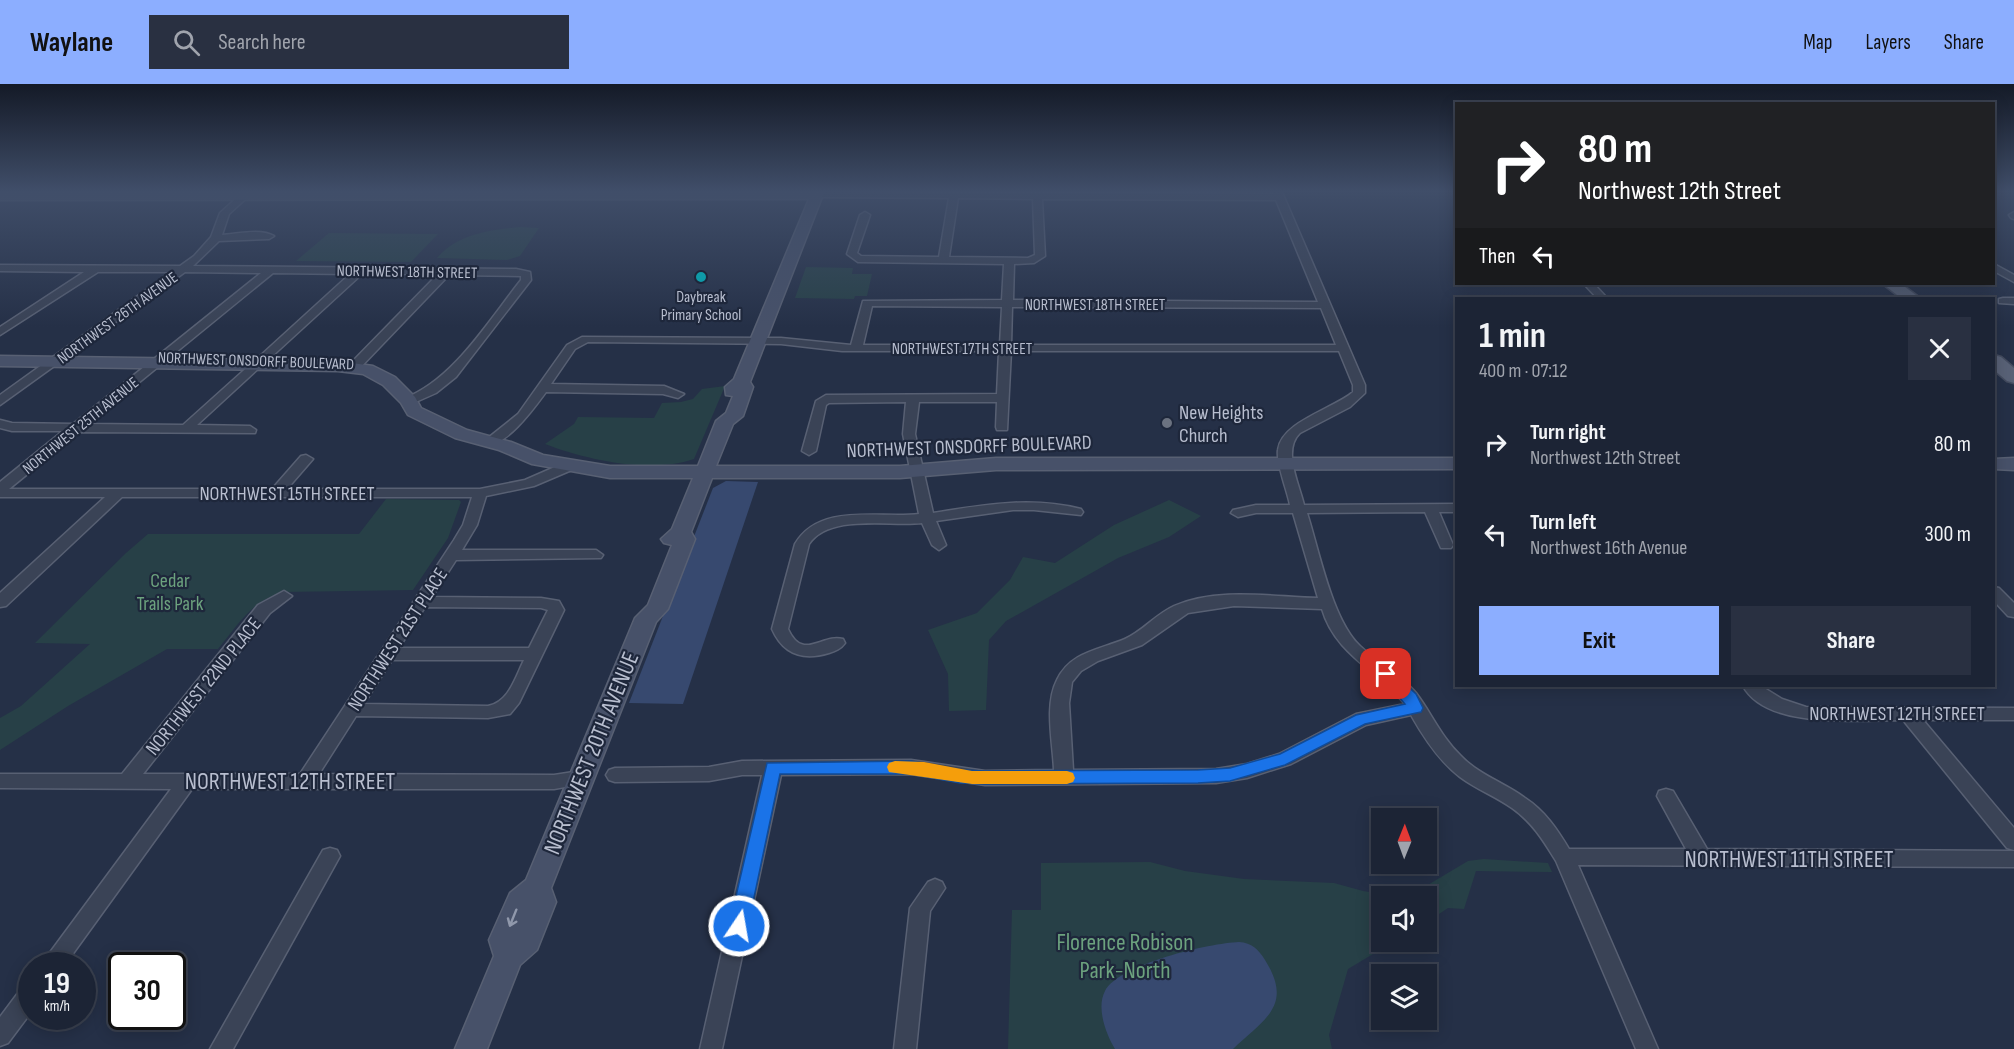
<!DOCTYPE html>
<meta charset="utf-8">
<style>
:root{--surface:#1c2435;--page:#293041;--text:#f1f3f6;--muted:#a0a4ad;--line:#3a4150;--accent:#8caeff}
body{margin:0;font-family:"Sofia Sans Condensed",sans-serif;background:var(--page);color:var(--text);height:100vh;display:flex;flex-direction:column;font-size:22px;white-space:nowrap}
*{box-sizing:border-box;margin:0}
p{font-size:20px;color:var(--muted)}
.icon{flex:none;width:33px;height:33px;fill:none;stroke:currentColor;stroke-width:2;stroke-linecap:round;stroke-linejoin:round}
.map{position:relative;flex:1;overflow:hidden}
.panel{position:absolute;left:1455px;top:213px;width:540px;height:390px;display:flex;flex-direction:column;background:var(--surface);border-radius:0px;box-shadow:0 3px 15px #0003,0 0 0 2px var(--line)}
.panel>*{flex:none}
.banner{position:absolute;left:1455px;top:18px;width:540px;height:183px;border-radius:0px;box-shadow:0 3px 15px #0003,0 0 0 2px var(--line);background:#202124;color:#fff;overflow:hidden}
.needle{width:39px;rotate:1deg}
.tools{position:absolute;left:1371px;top:724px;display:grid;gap:12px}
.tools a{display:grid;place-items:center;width:66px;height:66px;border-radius:0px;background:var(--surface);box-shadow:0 3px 15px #0003,0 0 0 2px var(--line);font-size:30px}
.speed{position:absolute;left:18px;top:868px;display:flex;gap:12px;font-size:30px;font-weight:700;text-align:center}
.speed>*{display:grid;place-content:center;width:78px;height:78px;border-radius:50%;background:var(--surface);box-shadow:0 3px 15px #0003,0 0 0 2px var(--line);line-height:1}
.speed small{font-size:15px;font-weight:400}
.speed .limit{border:3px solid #111;border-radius:9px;background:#fff;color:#111}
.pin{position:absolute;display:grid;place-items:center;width:51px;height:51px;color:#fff;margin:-26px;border-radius:12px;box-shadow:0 3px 9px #0006}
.me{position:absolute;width:66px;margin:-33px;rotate:12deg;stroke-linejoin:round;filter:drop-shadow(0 0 4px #0008)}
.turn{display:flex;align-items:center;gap:21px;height:126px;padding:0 24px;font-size:27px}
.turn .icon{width:78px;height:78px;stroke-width:2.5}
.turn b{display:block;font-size:42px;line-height:51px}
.then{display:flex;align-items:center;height:57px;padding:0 24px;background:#0003;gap:12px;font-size:22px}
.round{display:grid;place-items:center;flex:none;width:63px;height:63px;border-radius:0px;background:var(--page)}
.summary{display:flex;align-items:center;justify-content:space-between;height:102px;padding:0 24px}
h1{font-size:36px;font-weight:700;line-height:45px}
.action{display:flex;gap:12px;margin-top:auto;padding:12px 24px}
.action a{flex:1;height:69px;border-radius:0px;background:var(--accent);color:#111;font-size:24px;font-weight:700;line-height:69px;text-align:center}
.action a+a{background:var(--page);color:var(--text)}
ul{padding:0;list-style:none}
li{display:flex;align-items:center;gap:18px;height:90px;padding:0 24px}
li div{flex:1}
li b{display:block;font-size:22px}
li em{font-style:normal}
header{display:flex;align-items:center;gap:36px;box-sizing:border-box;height:84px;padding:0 30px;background:var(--accent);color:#111}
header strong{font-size:28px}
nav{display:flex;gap:33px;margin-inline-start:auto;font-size:21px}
.search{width:420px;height:54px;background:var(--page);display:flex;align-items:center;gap:15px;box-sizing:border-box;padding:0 21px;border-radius:0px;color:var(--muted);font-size:22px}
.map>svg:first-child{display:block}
.green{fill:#274047}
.water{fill:#37496f}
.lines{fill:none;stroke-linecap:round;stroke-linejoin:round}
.street-casing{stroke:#586073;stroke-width:3}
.secondary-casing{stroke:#586073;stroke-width:3}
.primary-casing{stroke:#434b5f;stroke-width:3}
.street{fill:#3a4356;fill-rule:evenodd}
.secondary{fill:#475169;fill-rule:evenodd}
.primary{fill:#586176;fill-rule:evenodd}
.oneway{stroke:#9098ab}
.route{fill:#1a73e8;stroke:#114b97;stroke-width:1.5}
.slow{fill:#f59e0b}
.culture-dot{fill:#0f9aa8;stroke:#1e273b;stroke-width:2}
.worship-dot{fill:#6b7280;stroke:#1e273b;stroke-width:2}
.labels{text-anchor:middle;stroke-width:4.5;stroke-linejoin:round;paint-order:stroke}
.far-street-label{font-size:16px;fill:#b8becf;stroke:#1e273b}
.far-poi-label{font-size:16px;fill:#b8becf;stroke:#1e273b}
.poi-label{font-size:20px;fill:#b8becf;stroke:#1e273b;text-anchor:start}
.street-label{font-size:20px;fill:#b8becf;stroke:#1e273b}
.park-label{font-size:20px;fill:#6ca27e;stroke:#1e273b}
.near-street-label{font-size:24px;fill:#b8becf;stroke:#1e273b}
.near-park-label{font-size:24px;fill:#6ca27e;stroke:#1e273b}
</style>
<header>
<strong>Waylane</strong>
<div class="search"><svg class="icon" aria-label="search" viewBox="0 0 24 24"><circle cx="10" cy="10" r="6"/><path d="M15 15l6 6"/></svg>Search here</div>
<nav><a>Map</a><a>Layers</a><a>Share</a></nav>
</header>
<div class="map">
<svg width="2014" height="965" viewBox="0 0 2014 965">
<rect width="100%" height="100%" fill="#253047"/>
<g class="green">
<path d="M520,143L539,144L520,172L507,176L437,174C457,150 490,146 520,143Z"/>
<path d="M329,149L438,150L411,178L296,177Z"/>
<path d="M806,183L853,184L852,190H872L867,212H855L854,215L795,214Z"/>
<path d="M725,302L694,375C650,390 587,376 545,360L574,340L578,333L654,334L662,319L681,318L693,315L702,305Z"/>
<path d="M386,415L459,416L461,418L448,454L413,506L284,508C252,516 238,541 218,565H167L68,622L0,666V634L21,622L90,560L35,559L126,469L148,450H359Z"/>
<path d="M1169,416L1201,432L1169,453L1118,474L1006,537L989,556L986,626L949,627L948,590L928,546L977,529L1010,496L1023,473L1055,479L1114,441Z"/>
<path d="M1484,775L1548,779L1552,788L1476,787L1464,825L1448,824L1427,838L1426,813H1382V858H1393L1348,885L1329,951L1332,965H1008L1012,826H1041V779L1150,778L1185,787L1244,795L1334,799L1363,807L1400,813L1426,802L1468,777Z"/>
</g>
<g class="water">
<path d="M726,397L758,398L683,620L629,619L713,404Z"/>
<path d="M1239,858C1252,859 1258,865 1265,876C1294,922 1264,935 1233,965H1115C1106,950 1096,924 1105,907C1119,880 1210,859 1239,858Z"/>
</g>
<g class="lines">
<defs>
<g id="street">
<path d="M817,108L1273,110V108H1282L1365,301V309L1350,323L1300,349C1282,366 1299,400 1304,421L1456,420V428H1439L1453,461L1451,464H1441L1425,428L1307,429C1319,466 1332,536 1360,562C1378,579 1400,590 1416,609C1432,630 1441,653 1461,672C1479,691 1505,699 1525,714C1545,727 1557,745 1569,765H1686L1657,712L1659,707L1666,705L1673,707L1707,765L2014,767V783L1578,781L1658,965H1636L1556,777C1543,756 1532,738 1512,724C1495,712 1476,705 1460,693C1439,677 1424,654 1411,631L1366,641L1291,680L1247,694L1216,699L985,701L911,690L781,691L722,965H700L762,691H742L709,697L615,698L609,696L606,691L609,686L615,684L709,683L742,677L911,676L985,687L1054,686C1053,659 1044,621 1057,596C1070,568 1099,566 1125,555C1143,547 1156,530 1174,522C1218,503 1272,513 1318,514L1293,429H1256L1238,433L1231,429L1233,426L1256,421H1290C1287,406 1276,379 1278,366C1281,338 1333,325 1353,308V301L1339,267H1011L1007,346H997L996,343L997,318H919L915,350L933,429C983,421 1031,412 1081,425L1083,428L1081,431L1034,426H1013L936,437L946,461L939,466L932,461L922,439C890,443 830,429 809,460L788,545C803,578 822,549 843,555L845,559C841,565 835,567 829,569C803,577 783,570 772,545L795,460C820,418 879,435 919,430L903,350L906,318L829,319L826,321L816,367L809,371L802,367L816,317L826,311L997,310L999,267H842L781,260L588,258L575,265L551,300L664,302L684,310L678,314L663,310L546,308C535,323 505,365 484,361L483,358L518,330L567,261L582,253L781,254L851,261L863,217L1002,216L1004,180L858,178L847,170L860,131L865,128L870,131L857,169L861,172L939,173L949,114L814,113L812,111ZM958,114L1033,115L1035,171L1028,174L949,173ZM1042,115L1276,116L1318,218L1013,216L1014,180L1034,179L1045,172ZM872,222L1002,223L1000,261H863ZM1012,223L1321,224L1336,261H1011ZM1234,522L1322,525C1335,570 1377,586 1405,620L1356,630L1279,670L1247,680L1216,685L1073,686L1069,619L1072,598L1081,587L1098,577L1142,561L1188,529Z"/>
<path d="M242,109L250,111L229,130L222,151C237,150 261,144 274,152L269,155L219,157L193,182L516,185L530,188L531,196L456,293L436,309L409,321L403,317L405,314C453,296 489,236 521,196V192L449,191L357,287H349V281L438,190H362L268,276L264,277L258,274L260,272L350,190L273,189L88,340L183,341L252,279L256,277L262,281L260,283L197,341L250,342L256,346L255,349L79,348L9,405H272L301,372L306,371L313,375L287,405H480L525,396L564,379H574L576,382L574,385L534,402L486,412L477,441L462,466H596L603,471L601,474L456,476L432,513L541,514L559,517L564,526L519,619L510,630L488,634L356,632L319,690L554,691L580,687L587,689L589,694L587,699L554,705H192L64,882H40L171,705L0,704V690H122L258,521L284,507L292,512L270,529L143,690H300L454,456L463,441L472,413H122L6,522L0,523V509L105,413H0V398L63,347H12L0,344V336L12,339L73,340L261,189L185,188L0,321V311L171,188H98L0,251V243L84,188L0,187V181L180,182L194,172L211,153L220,129ZM425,523L541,524L548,526L529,564H399ZM392,576H524C515,594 509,618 488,622L364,620Z"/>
<path d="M2014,128V135L2011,134L2009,131Z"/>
<path d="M1994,180L2014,191V198L1994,187Z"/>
<path d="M1584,200H1594L1607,214H1597Z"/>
<path d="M2003,214H2014V220L1999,219V215Z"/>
<path d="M1994,503L1999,504L2014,519V533L2008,532L1994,517Z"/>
<path d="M1743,602H1761L1782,615L1806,623L2014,624V636H1923L2014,744V766L2007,764L1903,636C1860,636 1767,646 1743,602Z"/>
<path d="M330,764L337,766L340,772L233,965H210L323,766Z"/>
<path d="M935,795L942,798L945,804L930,827L916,965H894L910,824L928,798Z"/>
<path d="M32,898V927L8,959L0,962V933L24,901Z"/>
</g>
<g id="secondary">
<path d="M0,108H824L750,298L753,303L743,332L733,340L716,382H900L996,374H1456V385L996,386L900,394H712L691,448L695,455L668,525L656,538L551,804L556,818L537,866L520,881L487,965H455L494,872L489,856L510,809L526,796L635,534L648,521L672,461L664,459L661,455L672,445L693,394H610L532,380L499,366L455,354L408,331L401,319L383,301L363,290L338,287L0,282V272L338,277L373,282L395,293L415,313L421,324L467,346L511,358L543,371L610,382H698L716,337L726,329L733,312L726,311L725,303L734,295L809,115L0,116Z"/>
<path d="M2014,374V386L1994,385V375Z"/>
</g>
<g id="primary">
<path d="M1883,200H1901L1920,214H1901Z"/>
<path d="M1994,271L2001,273L2014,284V299L2007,297L1994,286Z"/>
</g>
</defs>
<use href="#street" class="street-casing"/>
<use href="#secondary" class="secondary-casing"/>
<use href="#primary" class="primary-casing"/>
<use href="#street" class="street"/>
<use href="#secondary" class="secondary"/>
<use href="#primary" class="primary"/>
</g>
<defs><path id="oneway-shaft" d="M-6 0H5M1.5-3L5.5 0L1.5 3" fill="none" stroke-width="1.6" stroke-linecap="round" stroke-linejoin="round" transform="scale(1.5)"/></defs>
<use class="oneway" href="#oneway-shaft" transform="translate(513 834) rotate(112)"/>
<linearGradient id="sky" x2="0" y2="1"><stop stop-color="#141a27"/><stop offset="0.44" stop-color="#404e69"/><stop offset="1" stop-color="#404e69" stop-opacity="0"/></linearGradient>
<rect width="2014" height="243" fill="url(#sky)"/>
<path class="route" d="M1386,585L1392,587L1416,610L1423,624L1421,628L1365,640L1285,681L1230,697L1198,699L985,700L960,699L911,690H780L748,842L745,848L739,851L732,848L729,842L767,679L911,677L960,686L985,687L1198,686L1230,684L1280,670L1356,631L1405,620L1379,590L1381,587Z"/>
<path class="slow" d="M895,677L924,678L972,687H1067L1073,689L1075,694L1073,698L1067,700H972L889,688L887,683L889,679Z"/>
<circle class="culture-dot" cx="701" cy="193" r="6"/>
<circle class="worship-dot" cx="1167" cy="339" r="6"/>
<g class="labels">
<g class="far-street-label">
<text transform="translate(407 187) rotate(1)" y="6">NORTHWEST 18TH STREET</text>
<text x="1095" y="226">NORTHWEST 18TH STREET</text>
<text transform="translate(117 233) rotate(-36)" y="6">NORTHWEST 26TH AVENUE</text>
<text x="962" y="270">NORTHWEST 17TH STREET</text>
<text transform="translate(256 276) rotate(2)" y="6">NORTHWEST ONSDORFF BOULEVARD</text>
<text transform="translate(80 341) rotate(-39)" y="6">NORTHWEST 25TH AVENUE</text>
</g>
<g class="far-poi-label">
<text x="701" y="218">Daybreak<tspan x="701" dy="18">Primary School</tspan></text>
</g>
<g class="poi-label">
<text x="1179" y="335">New Heights<tspan x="1179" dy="23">Church</tspan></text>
</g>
<g class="street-label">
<text transform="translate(969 362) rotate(-2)" y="7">NORTHWEST ONSDORFF BOULEVARD</text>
<text x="287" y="416">NORTHWEST 15TH STREET</text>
<text transform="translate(397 555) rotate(-57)" y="7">NORTHWEST 21ST PLACE</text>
<text transform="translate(203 602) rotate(-51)" y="7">NORTHWEST 22ND PLACE</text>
<text x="1897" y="636">NORTHWEST 12TH STREET</text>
</g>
<g class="park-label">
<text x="170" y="503">Cedar<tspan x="170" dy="23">Trails Park</tspan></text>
</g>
<g class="near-street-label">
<text transform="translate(591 669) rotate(-68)" y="8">NORTHWEST 20TH AVENUE</text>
<text x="290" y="705">NORTHWEST 12TH STREET</text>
<text x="1789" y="783">NORTHWEST 11TH STREET</text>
</g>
<g class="near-park-label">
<text x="1125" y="866">Florence Robison<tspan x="1125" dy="28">Park-North</tspan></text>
</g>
</g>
</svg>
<div class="tools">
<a><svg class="needle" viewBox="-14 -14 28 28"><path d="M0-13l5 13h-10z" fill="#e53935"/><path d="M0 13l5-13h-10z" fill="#a0a4ad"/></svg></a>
<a><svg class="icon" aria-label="sound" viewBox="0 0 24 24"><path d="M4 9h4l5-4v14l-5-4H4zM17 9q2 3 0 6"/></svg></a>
<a><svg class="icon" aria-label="layers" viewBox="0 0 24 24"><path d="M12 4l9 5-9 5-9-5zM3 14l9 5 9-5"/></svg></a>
</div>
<div class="speed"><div>19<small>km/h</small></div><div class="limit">30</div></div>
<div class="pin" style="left:1386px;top:590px;background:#d93025"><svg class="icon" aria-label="arrive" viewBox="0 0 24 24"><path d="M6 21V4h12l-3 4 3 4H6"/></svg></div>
<svg class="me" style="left:739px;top:842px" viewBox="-20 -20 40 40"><circle r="17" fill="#1a73e8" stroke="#fff" stroke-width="3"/><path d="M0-11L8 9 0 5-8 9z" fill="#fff"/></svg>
<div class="banner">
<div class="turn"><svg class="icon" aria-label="right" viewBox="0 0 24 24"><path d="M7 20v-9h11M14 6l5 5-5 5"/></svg><div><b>80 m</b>Northwest 12th Street</div></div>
<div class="then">Then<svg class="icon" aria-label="left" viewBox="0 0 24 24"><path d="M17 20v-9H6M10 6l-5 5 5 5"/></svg></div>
</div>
<section class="panel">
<div class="summary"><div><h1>1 min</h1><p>400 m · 07:12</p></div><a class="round"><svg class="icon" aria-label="close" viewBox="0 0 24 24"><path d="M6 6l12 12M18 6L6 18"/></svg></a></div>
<ul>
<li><svg class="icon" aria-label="right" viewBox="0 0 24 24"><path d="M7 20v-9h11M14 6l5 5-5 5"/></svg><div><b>Turn right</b><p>Northwest 12th Street</p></div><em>80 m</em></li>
<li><svg class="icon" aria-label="left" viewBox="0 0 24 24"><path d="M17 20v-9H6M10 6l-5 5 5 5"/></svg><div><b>Turn left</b><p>Northwest 16th Avenue</p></div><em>300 m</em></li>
</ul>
<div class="action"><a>Exit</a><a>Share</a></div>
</section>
</div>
